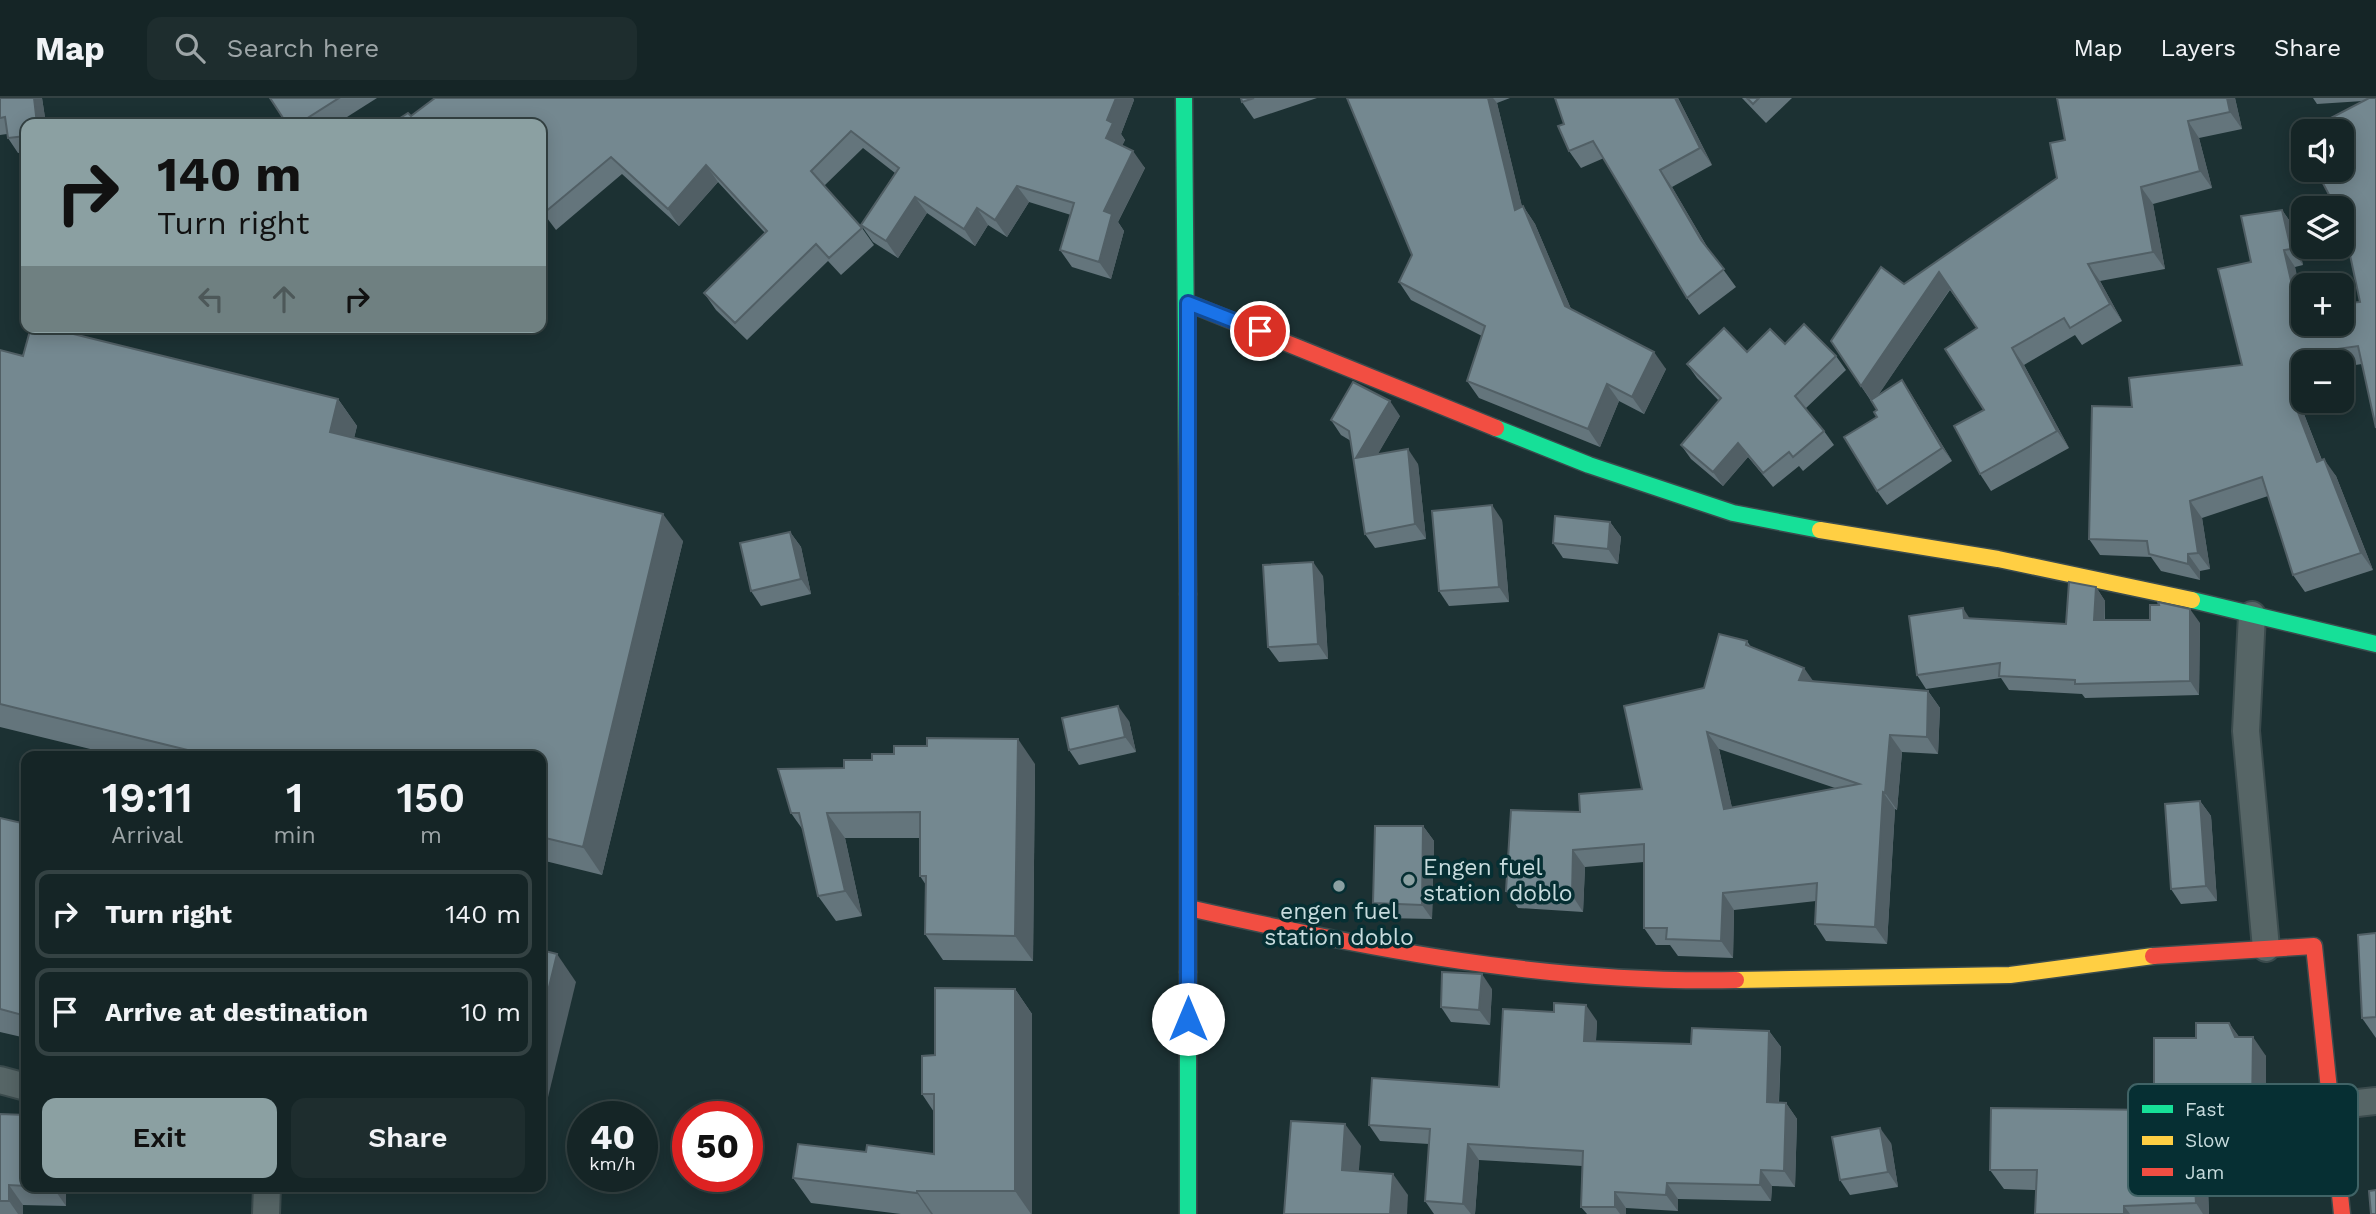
<!DOCTYPE html>
<meta charset="utf-8">
<style>
:root{--surface:#152526;--page:#1e2d2e;--text:#f1f3f6;--muted:#9da5a7;--line:#344243;--accent:#8ba0a2}
body{margin:0;font-family:"Work Sans",sans-serif;background:var(--page);color:var(--text);height:100vh;display:flex;flex-direction:column;font-size:26px;white-space:nowrap}
*{box-sizing:border-box;margin:0}
p{font-size:23px;color:var(--muted)}
.icon{flex:none;width:38px;height:38px;fill:none;stroke:currentColor;stroke-width:2;stroke-linecap:round;stroke-linejoin:round}
.map{position:relative;flex:1;overflow:hidden}
.details{position:absolute;left:21px;top:653px;width:525px;height:441px;display:flex;flex-direction:column;background:var(--surface);border-radius:14px;box-shadow:0 4px 18px #0003,0 0 0 2px var(--line)}
.details>*{flex:none}
.top-card{position:absolute;left:21px;top:21px;width:525px;height:214px;border-radius:14px;box-shadow:0 4px 18px #0003,0 0 0 2px var(--line);background:#8ba0a2;color:#111;overflow:hidden}
.buttons{position:absolute;left:2291px;top:21px;display:grid;gap:14px}
.buttons a{display:grid;place-items:center;width:63px;height:63px;border-radius:14px;background:var(--surface);box-shadow:0 4px 18px #0003,0 0 0 2px var(--line);font-size:35px}
.speed{position:absolute;left:567px;top:1003px;display:flex;gap:14px;font-size:35px;font-weight:700;text-align:center}
.speed>*{display:grid;place-content:center;width:91px;height:91px;border-radius:50%;background:var(--surface);box-shadow:0 4px 18px #0003,0 0 0 2px var(--line);line-height:1}
.speed small{font-size:18px;font-weight:400}
.speed .limit{border:10px solid #d22;background:#fff;color:#111}
.pin{position:absolute;display:grid;place-items:center;width:60px;height:60px;color:#fff;margin:-30px;border:4px solid #fff;border-radius:50%;box-shadow:0 2px 7px #0007}
.me{position:absolute;width:77px;margin:-38px;rotate:0deg;stroke-linejoin:round;filter:drop-shadow(0 0 5px #0008)}
.turn{display:flex;align-items:center;gap:24px;height:147px;padding:0 21px;font-size:32px}
.turn .icon{width:91px;height:91px;stroke-width:2.5}
.turn b{display:block;font-size:49px;line-height:60px}
.lanes{display:flex;align-items:center;height:66px;padding:0 21px;background:#0003;justify-content:center;gap:35px;direction:ltr}
.lanes .off{opacity:.35}
.eta{display:flex;justify-content:space-evenly;align-items:center;height:119px;text-align:center}
.eta b{font-size:42px;font-weight:600;line-height:49px}
.button{display:flex;gap:14px;margin-top:auto;padding:14px 21px}
.button a{flex:1;height:80px;border-radius:14px;background:var(--accent);color:#111;font-size:28px;font-weight:600;line-height:80px;text-align:center}
.button a+a{background:var(--page);color:var(--text)}
ul{padding:0;list-style:none}
li{display:flex;align-items:center;gap:21px;height:88px;margin:0 14px 10px;padding:0 7px;border:4px solid var(--line);border-radius:14px}
li div{flex:1}
li b{display:block;font-size:26px}
li em{font-style:normal}
header{display:flex;align-items:center;gap:42px;box-sizing:border-box;height:98px;padding:0 35px;background:var(--surface);border-bottom:2px solid var(--line)}
header strong{font-size:33px}
nav{display:flex;gap:38px;margin-inline-start:auto;font-size:24px}
.search{width:490px;height:63px;background:var(--page);display:flex;align-items:center;gap:18px;box-sizing:border-box;padding:0 24px;border-radius:14px;color:var(--muted);font-size:26px}
.map>svg:first-child{display:block}
.lines{fill:none;stroke-linecap:round;stroke-linejoin:round}
.street-casing{stroke:#3b4b4d;stroke-width:30}
.fast-casing{stroke:#3b4b4d;stroke-width:19}
.slow-casing{stroke:#3b4b4d;stroke-width:19}
.jam-casing{stroke:#3b4b4d;stroke-width:19}
.street{stroke:#566566;stroke-width:26}
.fast{stroke:#16e098;stroke-width:16}
.slow{stroke:#ffcf43;stroke-width:16}
.jam{stroke:#f24e42;stroke-width:16}
.wall{fill:#64757c;fill-rule:evenodd}
.shaded-wall{fill:#515f65}
.building{fill:#748890;stroke:#515f65;stroke-width:2;fill-rule:evenodd}
.route-casing{stroke:#114b97;stroke-width:18}
.route{stroke:#1a73e8;stroke-width:12}
.poi-dot{fill:#8ba0a2;stroke:#062f33;stroke-width:2.5}
.labels{text-anchor:middle;stroke-width:7;stroke-linejoin:round;paint-order:stroke}
.poi-label{font-size:23px;fill:#c7dbdd;stroke:#062f33;text-anchor:start}
.key{fill:#062f33;stroke:#406366;stroke-width:2}
.key-label{font-size:19px;fill:#c7dbdd}
</style>
<header>
<strong>Map</strong>
<div class="search"><svg class="icon" aria-label="search" viewBox="0 0 24 24"><circle cx="10" cy="10" r="6"/><path d="M15 15l6 6"/></svg>Search here</div>
<nav><a>Map</a><a>Layers</a><a>Share</a></nav>
</header>
<div class="map">
<svg width="2376" height="1116" viewBox="0 0 2376 1116">
<rect width="100%" height="100%" fill="#1c3133"/>
<g class="lines">
<defs>
<g id="street">
<path d="M2252,517L2246,633L2266,850"/>
<path d="M0,982L26,989"/>
<path d="M2331,1008L2376,1003"/>
<path d="M266,1116L267,1088"/>
</g>
<g id="fast">
<path d="M1184,0L1188,496"/>
<path d="M1496,330L1589,367L1733,415L1820,432"/>
<path d="M2192,502L2376,546"/>
<path d="M1188,874V1116"/>
</g>
<g id="slow">
<path d="M1820,432L1998,461L2192,502"/>
<path d="M1736,882L2010,877L2153,858"/>
</g>
<g id="jam">
<path d="M1188,205L1496,330"/>
<path d="M1188,496V874"/>
<path d="M1189,810C1369,851 1551,886 1736,882"/>
<path d="M2153,858L2314,848L2342,1116"/>
</g>
</defs>
<use href="#street" class="street-casing"/>
<use href="#fast" class="fast-casing"/>
<use href="#slow" class="slow-casing"/>
<use href="#jam" class="jam-casing"/>
<use href="#street" class="street"/>
<use href="#fast" class="fast"/>
<use href="#slow" class="slow"/>
<use href="#jam" class="jam"/>
</g>
<g class="wall">
<path d="M0,0H42L46,26H26V54L18,55L8,40L7,36L0,37Z"/>
<path d="M270,0H377L336,26H287Z"/>
<path d="M435,0H1133L1134,2L1121,36L1125,42L1122,47L1145,70L1118,124L1124,133L1111,181L1072,169L1060,152L1071,117L1029,104L1007,139L988,127L975,148L927,115L898,160L873,144L861,127L895,75L863,50L824,88L862,130L874,147L841,177L828,163L747,242L716,212L704,195L765,135L718,84L679,128L622,76L556,132L541,112V26L411,18Z"/>
<path d="M1241,0H1317L1254,21L1242,4Z"/>
<path d="M1347,0H1510L1497,5L1522,109L1523,108L1535,126L1571,211L1666,271L1644,316L1619,303L1600,349L1479,300L1467,283L1482,238L1411,202L1399,184L1412,157Z"/>
<path d="M1678,0L1712,67L1672,89L1709,152L1736,189L1699,217L1687,200L1604,60L1581,70L1569,53L1564,26Z"/>
<path d="M1742,0H1792L1766,25Z"/>
<path d="M2235,0L2242,31L2199,40L2212,90L2153,106L2165,171L2100,183L2122,223L2082,247L2075,237L2024,267L2069,350L1991,393L1980,376L1984,312L1977,230L1950,192L1878,297L1902,282L1911,296L1952,363L1887,407L1877,393V312L1831,243L1904,186L2057,80L2065,42Z"/>
<path d="M2313,0H2376L2362,266L2342,269V264H2303V303H2320L2321,311L2304,316L2322,362L2336,378L2373,472L2305,494L2293,477L2268,398L2202,420L2210,471L2200,473V482L2161,473L2151,459L2100,457L2089,441L2132,309L2242,267L2251,164L2282,112L2294,129L2303,167L2295,169L2303,226L2360,204L2363,3L2317,6Z"/>
<path d="M1785,246L1836,258L1846,272L1805,311L1824,333L1834,347L1803,373L1799,368L1773,389L1748,359L1723,388L1691,361L1681,347L1719,303L1697,280L1687,266Z"/>
<path d="M0,252L23,258L338,301L357,328L354,340L683,443L602,777L541,762V658H119L0,629Z"/>
<path d="M1400,318L1377,357L1418,366L1426,441L1375,450L1365,436L1351,343L1341,337L1331,322Z"/>
<path d="M1502,422L1509,504L1449,508L1439,493Z"/>
<path d="M1610,424L1621,439L1618,466L1563,460L1553,445Z"/>
<path d="M790,434L801,449L811,496L761,508L751,493Z"/>
<path d="M1323,478L1328,561L1279,564L1268,549Z"/>
<path d="M2096,489L2105,503V522L2200,525L2199,597L2085,600L2082,596L2009,592L2001,580L1926,591L1917,577L1970,521L2066,526Z"/>
<path d="M1747,543L1751,549L1814,583L1928,593L1940,610L1938,656L1902,654L1897,712L1895,711L1887,846L1826,843L1815,826L1816,803L1734,812L1733,860L1678,858L1670,847H1656L1644,830V764L1585,769L1583,814L1518,810L1506,793L1580,714L1642,691L1704,590ZM1719,651L1835,690L1732,710Z"/>
<path d="M1129,623L1136,654L1079,667L1069,652Z"/>
<path d="M1035,666L1033,863L943,862L925,836L926,787L920,778V740H845L862,818L836,823L818,798L803,732L791,715L844,670Z"/>
<path d="M2200,703L2211,718L2217,803L2181,806L2171,791Z"/>
<path d="M0,720L26,726V940L0,934Z"/>
<path d="M1423,728L1434,743L1432,821L1383,820L1373,805Z"/>
<path d="M2376,835V940L2362,920Z"/>
<path d="M1015,891L1032,916V1116H901L811,1105L793,1080L866,1054L934,1056V1014L922,996L935,957Z"/>
<path d="M1492,891L1490,927L1451,924L1441,909Z"/>
<path d="M1597,923L1596,943L1691,946L1769,933L1781,949L1779,1005H1786L1797,1021L1795,1089L1772,1088L1771,1103L1678,1101V1113L1626,1110V1116H1587L1581,1109L1582,1068L1479,1062L1475,1116H1434L1425,1103L1429,1046L1380,1043L1369,1027L1499,989Z"/>
<path d="M2229,925L2239,939L2266,958V1030H2210L2214,1092H2208L2209,1116H2035L2036,1092L2004,1091L1990,1072L2154,1012L2196,940Z"/>
<path d="M0,1016L26,1017V1088H66V1108L23,1107V1116H0Z"/>
<path d="M1891,1045L1898,1089L1850,1097L1840,1082Z"/>
</g>
<g class="shaded-wall">
<path d="M34,0H42L46,26H37Z"/>
<path d="M1116,0H1133L1134,2L1121,36L1125,42L1118,57L1106,40L1107,22Z"/>
<path d="M1488,0H1493L1497,5L1527,129L1515,112Z"/>
<path d="M1675,0H1678L1712,67L1700,50Z"/>
<path d="M2227,0H2235L2242,31L2230,14Z"/>
<path d="M2188,23L2199,40L2212,90L2200,73Z"/>
<path d="M1133,53L1145,70L1118,124L1124,133L1111,181L1099,164L1104,113Z"/>
<path d="M706,67L718,84L679,128L668,111Z"/>
<path d="M1660,72L1672,89L1713,159L1701,142Z"/>
<path d="M1017,88L1029,104L1007,139L995,122Z"/>
<path d="M2141,89L2153,106L2165,171L2153,154Z"/>
<path d="M915,99L927,115L898,160L886,143Z"/>
<path d="M1523,108L1535,126L1577,225L1565,208Z"/>
<path d="M977,110L988,127L975,148L964,131Z"/>
<path d="M2282,112L2294,129L2303,167L2291,151Z"/>
<path d="M2284,152L2295,169L2303,201V220L2298,213Z"/>
<path d="M2088,166L2100,183L2122,223L2110,206Z"/>
<path d="M1939,174L1950,191L1873,305L1861,288Z"/>
<path d="M2012,250L2024,267L2069,350L2057,333Z"/>
<path d="M1654,254L1666,271L1644,316L1632,299Z"/>
<path d="M1902,282L1911,296L1952,363L1942,350Z"/>
<path d="M1607,286L1619,303L1600,349L1588,331Z"/>
<path d="M2292,299L2304,316L2329,381L2317,364Z"/>
<path d="M338,301L357,328L349,361L330,334Z"/>
<path d="M1390,303L1400,318L1367,375L1356,360Z"/>
<path d="M2315,303H2320L2321,311Z"/>
<path d="M1738,345L1748,359L1723,388L1713,374Z"/>
<path d="M1408,351L1418,366L1426,441L1415,426Z"/>
<path d="M2324,361L2336,378L2373,472L2361,455Z"/>
<path d="M2190,403L2202,420L2210,471L2198,455Z"/>
<path d="M1492,407L1502,422L1509,504L1499,489Z"/>
<path d="M663,416L683,443L602,777L583,749Z"/>
<path d="M1610,424L1621,439L1618,466L1608,451Z"/>
<path d="M790,434L801,449L811,496L801,481Z"/>
<path d="M2188,456L2200,473V482L2188,466Z"/>
<path d="M1313,464L1323,478L1328,561L1318,546Z"/>
<path d="M2096,489L2105,503L2104,536L2094,522Z"/>
<path d="M1963,510L1972,524L1964,520Z"/>
<path d="M2190,511L2200,525L2199,597L2190,583Z"/>
<path d="M1804,570L1816,587L1799,582Z"/>
<path d="M1928,593L1940,610L1938,656L1927,639Z"/>
<path d="M1118,608L1129,623L1136,654L1125,639Z"/>
<path d="M1707,634L1719,651L1736,728L1724,711Z"/>
<path d="M1890,637L1902,654L1897,712L1885,695Z"/>
<path d="M1018,641L1035,666L1033,863L1015,838Z"/>
<path d="M1883,694L1895,711L1887,846L1875,829Z"/>
<path d="M2200,703L2211,718L2217,803L2206,788Z"/>
<path d="M827,715L845,740L862,818L845,793Z"/>
<path d="M1423,728L1434,743L1432,821L1422,807Z"/>
<path d="M1573,752L1585,769L1583,814L1572,797Z"/>
<path d="M1723,795L1734,812L1733,860L1721,843Z"/>
<path d="M557,856L576,884L541,1028V922Z"/>
<path d="M1482,876L1492,891L1490,927L1479,912Z"/>
<path d="M1015,891L1032,916V1116H1031L1015,1093Z"/>
<path d="M1586,907L1597,923L1595,959L1584,943Z"/>
<path d="M2229,925L2243,944L2235,939Z"/>
<path d="M1769,933L1781,949L1778,1020L1767,1004Z"/>
<path d="M2253,939L2266,958V1030L2252,1011Z"/>
<path d="M1786,1005L1797,1021L1795,1089L1784,1073Z"/>
<path d="M2197,1011L2210,1030L2214,1092L2200,1072Z"/>
<path d="M1345,1026L1361,1048L1357,1094L1342,1072Z"/>
<path d="M1880,1030L1891,1045L1898,1089L1888,1074Z"/>
<path d="M1468,1046L1479,1062L1475,1116H1471L1463,1106Z"/>
<path d="M1761,1072L1772,1088L1771,1103L1760,1087Z"/>
<path d="M2194,1072L2208,1092L2209,1116H2203L2196,1105Z"/>
<path d="M1393,1076L1408,1097L1407,1116H1390Z"/>
<path d="M1667,1085L1678,1101V1113L1666,1097Z"/>
<path d="M9,1087L23,1107V1116H18L9,1103Z"/>
<path d="M52,1088H66V1108Z"/>
<path d="M917,1093L933,1116H931L917,1095Z"/>
<path d="M1615,1094L1626,1110V1116H1620L1615,1109Z"/>
<path d="M2124,1108L2130,1116H2124Z"/>
</g>
<g class="building">
<path d="M0,0H34L37,26H26V38L8,40L5,19L0,20Z"/>
<path d="M270,0H339L298,26H287Z"/>
<path d="M435,0H1116L1107,22L1113,25L1106,40L1133,53L1104,113L1112,116L1099,164L1060,152L1074,105L1017,88L995,122L977,110L964,131L915,99L886,143L861,127L899,70L851,33L811,73L862,130L829,160L816,146L735,225L704,195L767,133L706,67L668,111L611,59L544,115L541,110V26H391L408,15L411,18Z"/>
<path d="M1241,0H1254L1242,4Z"/>
<path d="M1347,0H1488L1515,112L1523,108L1565,208L1654,254L1632,299L1607,286L1588,331L1467,283L1485,228L1399,184L1412,157Z"/>
<path d="M1555,0H1675L1700,50L1660,72L1701,142L1724,171L1687,200L1593,43L1569,53L1558,28L1564,26Z"/>
<path d="M1747,0H1759L1753,6Z"/>
<path d="M2057,0H2227L2230,14L2188,23L2200,73L2141,89L2153,154L2088,166L2110,206L2070,230L2064,220L2012,250L2057,333L1980,376L1954,328L1984,312L1945,251L1977,230L1939,174L1861,288L1831,243L1881,169L1904,186L2057,80L2050,45L2065,42Z"/>
<path d="M2369,0H2376V330L2358,248L2301,256L2303,265V296L2292,299L2317,364L2324,361L2361,455L2293,477L2262,379L2190,403L2198,455L2188,456V466L2149,456L2147,443L2089,441L2092,308L2132,309L2129,280L2242,267L2218,171L2251,164L2241,118L2282,112L2291,151L2284,152L2298,213L2303,212V226H2342V206L2360,204L2343,124L2342,121V110H2336L2316,72H2342V33H2306Z"/>
<path d="M2303,35V46L2299,37Z"/>
<path d="M1804,226L1836,258L1795,298L1824,333L1793,359L1789,354L1763,375L1738,345L1713,374L1681,347L1721,300L1687,266L1724,230L1747,254L1770,231L1785,246Z"/>
<path d="M31,229H45L338,301L330,334L663,416L583,749L541,739V658H212L0,606V252L23,258Z"/>
<path d="M1902,282L1942,350L1877,393L1844,339L1877,319L1874,314L1877,312L1871,302Z"/>
<path d="M1353,284L1390,303L1356,360L1408,351L1415,426L1365,436L1349,333L1331,322Z"/>
<path d="M1492,407L1499,489L1439,493L1432,413Z"/>
<path d="M1555,418L1610,424L1608,451L1553,445Z"/>
<path d="M790,434L801,481L751,493L740,445Z"/>
<path d="M1313,464L1318,546L1268,549L1263,467Z"/>
<path d="M2069,484L2096,489L2094,522H2150V507H2159L2158,504L2190,511V583L2075,586V582L1999,578L2000,565L1917,577L1909,518L1963,510L1964,520L2066,526Z"/>
<path d="M1719,536L1747,543L1746,547L1804,570L1799,582L1928,593L1927,639L1890,637L1885,695L1883,694L1875,829L1815,826L1817,785L1723,795L1721,843L1666,841L1667,830H1644V746L1573,752L1572,797L1506,793L1511,712L1580,714L1579,696L1642,691L1624,608L1704,590ZM1707,634L1859,686L1724,711Z"/>
<path d="M1118,608L1125,639L1069,652L1062,620Z"/>
<path d="M927,640L1018,641L1015,838L925,836L926,778H920V714L827,715L845,793L818,798L799,715H791L778,671L844,670V662H872V656H894V648H927Z"/>
<path d="M2200,703L2206,788L2171,791L2165,706Z"/>
<path d="M0,720L26,726V918L0,911Z"/>
<path d="M1375,728H1423L1422,807L1373,805Z"/>
<path d="M2376,835V919L2362,920L2358,837Z"/>
<path d="M541,852L557,856L541,922Z"/>
<path d="M1442,874L1482,876L1479,912L1441,909Z"/>
<path d="M935,890L1015,891V1093H917V1095L793,1080L798,1046L866,1054L867,1047L934,1056V996H922V958L935,957Z"/>
<path d="M1554,905L1586,907L1584,943L1691,946L1692,930L1769,933L1767,1004L1786,1005L1784,1073L1761,1072L1760,1087L1667,1085L1666,1097L1615,1094V1109H1581L1583,1053L1468,1046L1463,1106L1425,1103L1430,1031L1369,1027L1372,980L1499,989L1503,911L1554,914Z"/>
<path d="M2196,925H2229L2235,939H2253L2252,1011H2197L2200,1072H2194L2196,1105L2124,1108V1116H2035L2037,1072H1990L1991,1010L2154,1012V940H2196Z"/>
<path d="M0,1016L26,1017V1088L9,1087V1103H0Z"/>
<path d="M1291,1023L1345,1026L1342,1072L1393,1076L1390,1116H1284Z"/>
<path d="M1880,1030L1888,1074L1840,1082L1832,1039Z"/>
<path d="M2376,1092V1116H2371L2369,1093Z"/>
</g>
<g class="lines">
<defs>
<path id="route" d="M1188,921V205L1260,233"/>
</defs>
<use href="#route" class="route-casing"/>
<use href="#route" class="route"/>
</g>
<g class="poi-dot">
<circle cx="1409" cy="782" r="7"/>
<circle cx="1339" cy="788" r="7"/>
</g>
<g class="labels">
<g class="poi-label">
<text x="1423" y="777">Engen fuel<tspan x="1423" dy="26">station doblo</tspan></text>
<text x="1339" y="821" text-anchor="middle">engen fuel<tspan x="1339" dy="26">station doblo</tspan></text>
</g>
</g>
<rect x="2128" y="986" width="230" height="112" rx="10" class="key"/>
<rect x="2142" y="1007" width="31" height="8" fill="#16e098"/>
<rect x="2142" y="1038" width="31" height="9" fill="#ffcf43"/>
<rect x="2142" y="1070" width="31" height="8" fill="#f24e42"/>
<g class="key-label">
<text x="2185" y="1018">Fast</text>
<text x="2185" y="1049">Slow</text>
<text x="2185" y="1081">Jam</text>
</g>
</svg>
<div class="buttons">
<a><svg class="icon" aria-label="sound" viewBox="0 0 24 24"><path d="M4 9h4l5-4v14l-5-4H4zM17 9q2 3 0 6"/></svg></a>
<a><svg class="icon" aria-label="layers" viewBox="0 0 24 24"><path d="M12 4l9 5-9 5-9-5zM3 14l9 5 9-5"/></svg></a>
<a>+</a>
<a>−</a>
</div>
<div class="speed"><div>40<small>km/h</small></div><div class="limit">50</div></div>
<div class="pin" style="left:1260px;top:233px;background:#d93025"><svg class="icon" aria-label="arrive" viewBox="0 0 24 24"><path d="M6 21V4h12l-3 4 3 4H6"/></svg></div>
<svg class="me" style="left:1188px;top:921px" viewBox="-20 -20 40 40"><circle r="19" fill="#fff"/><path d="M0-13L10 11 0 6-10 11z" fill="#1a73e8"/></svg>
<div class="top-card">
<div class="turn"><svg class="icon" aria-label="right" viewBox="0 0 24 24"><path d="M7 20v-9h11M14 6l5 5-5 5"/></svg><div><b>140 m</b>Turn right</div></div>
<div class="lanes"><svg class="icon off" aria-label="left" viewBox="0 0 24 24"><path d="M17 20v-9H6M10 6l-5 5 5 5"/></svg><svg class="icon off" aria-label="ahead" viewBox="0 0 24 24"><path d="M12 20V5M6 11l6-6 6 6"/></svg><svg class="icon" aria-label="right" viewBox="0 0 24 24"><path d="M7 20v-9h11M14 6l5 5-5 5"/></svg></div>
</div>
<section class="details">
<div class="eta">
<div><b>19:11</b><p>Arrival</p></div>
<div><b>1</b><p>min</p></div>
<div><b>150</b><p>m</p></div>
</div>
<ul>
<li><svg class="icon" aria-label="right" viewBox="0 0 24 24"><path d="M7 20v-9h11M14 6l5 5-5 5"/></svg><div><b>Turn right</b></div><em>140 m</em></li>
<li><svg class="icon" aria-label="arrive" viewBox="0 0 24 24"><path d="M6 21V4h12l-3 4 3 4H6"/></svg><div><b>Arrive at destination</b></div><em>10 m</em></li>
</ul>
<div class="button"><a>Exit</a><a>Share</a></div>
</section>
</div>
